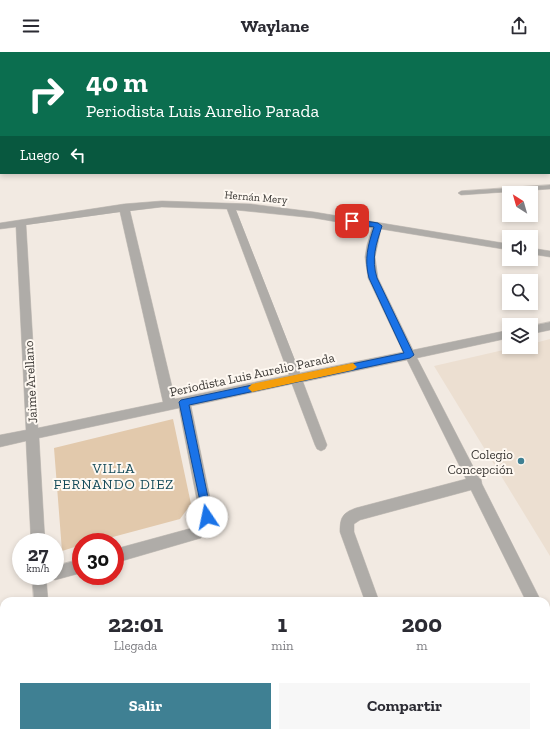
<!DOCTYPE html>
<html lang="es">
<meta charset="utf-8">
<style>
:root{--surface:#fff;--page:#f7f7f7;--text:#2b2b33;--muted:#7c7c81;--accent:#3f8093}
body{margin:0;font-family:"Zilla Slab",serif;background:var(--page);color:var(--text);height:100vh;display:flex;flex-direction:column;font-size:15px;white-space:nowrap}
*{box-sizing:border-box;margin:0}
p{font-size:13px;color:var(--muted)}
.icon{flex:none;width:22px;height:22px;fill:none;stroke:currentColor;stroke-width:2;stroke-linecap:round;stroke-linejoin:round}
.map{position:relative;flex:1;overflow:hidden}
.details{position:absolute;left:0px;top:545px;width:550px;height:140px;display:flex;flex-direction:column;background:var(--surface);border-radius:12px 12px 0 0;box-shadow:0 2px 6px #0003}
.details>*{flex:none}
.banner{position:absolute;left:0px;top:0px;width:550px;height:122px;box-shadow:0 2px 6px #0003;background:#0b6e4f;color:#fff;overflow:hidden}
.needle{width:26px;rotate:323deg}
.buttons{position:absolute;left:502px;top:134px;display:grid;gap:8px}
.buttons a{display:grid;place-items:center;width:36px;height:36px;border-radius:0px;background:var(--surface);box-shadow:0 2px 6px #0003;font-size:20px}
.speed{position:absolute;left:12px;top:481px;display:flex;gap:8px;font-size:20px;font-weight:700;text-align:center}
.speed>*{display:grid;place-content:center;width:52px;height:52px;border-radius:50%;background:var(--surface);box-shadow:0 2px 6px #0003;line-height:1}
.speed small{font-size:10px;font-weight:400}
.speed .limit{border:6px solid #d22;background:#fff;color:#111}
.pin{position:absolute;display:grid;place-items:center;width:34px;height:34px;color:#fff;margin:-17px;border-radius:8px;box-shadow:0 2px 6px #0006}
.me{position:absolute;width:44px;margin:-22px;rotate:349deg;stroke-linejoin:round;filter:drop-shadow(0 0 3px #0008)}
.turn{display:flex;align-items:center;gap:14px;height:84px;padding:0 20px;font-size:18px}
.turn .icon{width:52px;height:52px;stroke-width:2.5}
.turn b{display:block;font-size:28px;line-height:34px}
.then{display:flex;align-items:center;height:38px;padding:0 20px;background:#0003;gap:8px;font-size:15px}
.eta{display:flex;justify-content:space-evenly;align-items:center;height:68px;text-align:center}
.eta b{font-size:24px;font-weight:700;line-height:28px}
.primary-button{display:flex;gap:8px;margin-top:auto;padding:8px 20px}
.primary-button a{flex:1;height:46px;border-radius:0px;background:var(--accent);color:#fff;font-size:16px;font-weight:700;line-height:46px;text-align:center}
.primary-button a+a{background:var(--page);color:var(--text)}
header{display:flex;justify-content:space-between;align-items:center;height:52px;padding:0 20px;background:var(--surface);font-size:18px;font-weight:700}
.map>svg:first-child{display:block}
.built{fill:#ecdfd1}
.green{fill:#e2c9ac}
.lines{fill:none;stroke-linecap:round;stroke-linejoin:round}
.stream{fill:#c39c6f;fill-rule:evenodd}
.lane-casing{stroke:#cdc6bf;stroke-width:1}
.street-casing{stroke:#cdc6bf;stroke-width:1}
.secondary-casing{stroke:#cdc6bf;stroke-width:1}
.lane{fill:#afaca8;fill-rule:evenodd}
.street{fill:#afaca8;fill-rule:evenodd}
.secondary{fill:#918d88;fill-rule:evenodd}
.route{fill:#1a73e8;stroke:#114b97}
.slow{fill:#f59e0b}
.poi-dot{fill:#3f8093;stroke:#fef8f1;stroke-width:1.5}
.labels{text-anchor:middle;stroke-width:4;stroke-linejoin:round;paint-order:stroke}
.far-street-label{font-size:11px;fill:#3b3835;stroke:#fef8f1}
.street-label{font-size:13px;fill:#3b3835;stroke:#fef8f1}
.poi-label{font-size:13px;fill:#3b3835;stroke:#fef8f1;text-anchor:end}
.neighbourhood-label{font-size:14px;letter-spacing:1px;fill:#114857;stroke:#fef8f1}
</style>
<header><svg class="icon" aria-label="menu" viewBox="0 0 24 24"><path d="M4 6h16M4 12h16M4 18h16"/></svg>Waylane<svg class="icon" aria-label="share" viewBox="0 0 24 24"><path d="M12 15V3M7 8l5-5 5 5M5 13v7h14v-7"/></svg></header>
<div class="map">
<svg width="550" height="685" viewBox="0 0 550 685">
<rect width="100%" height="100%" fill="#f2eae2"/>
<path class="built" d="M550,287V504L434,314L517,295H531V292Z"/>
<g class="green">
<path d="M173,367L191,452L180,467L94,490H81V493L62,499L54,396Z"/>
<path d="M550,657V685H508L513,681H546V659Z"/>
</g>
<g class="lines">
<g class="stream">
<rect x="125" y="0" width="4" height="1"/>
<rect x="549" y="49" width="1" height="2"/>
</g>
<defs>
<path id="lane" d="M550,133V137L461,143L458,141L461,139Z"/>
<g id="street">
<path d="M346,0H354L355,1H347Z"/>
<path d="M454,0H465L453,1Z"/>
<path d="M517,0H526L527,1H518Z"/>
<path d="M538,0H547L548,1H539Z"/>
<rect x="549" y="18" width="1" height="5"/>
<path d="M162,149L251,152L314,160L509,192V198L381,177L375,205L378,226L413,298L509,278V286L417,306L479,426L481,427L482,432L541,549H526L471,438L360,468L354,472V480L379,549H365L340,480C340,466 342,461 356,456L466,427L407,308L303,330L327,393L325,397L321,399L317,397L315,393L292,332L191,354L214,465L201,486L115,511V497L192,476L200,464L179,356L39,386L45,490H31L26,389L0,395V383L26,378L16,175L0,177V171L124,152ZM162,155L227,157L289,323L175,347L130,159ZM236,158L314,166L372,176L367,193L365,205L368,226L403,300L300,321ZM120,160L163,350L38,376L26,173Z"/>
<path d="M531,196L550,199V205L531,202Z"/>
<path d="M550,270V278L531,282V274Z"/>
<path d="M81,507V521L55,528L50,526L49,524H55V514Z"/>
<path d="M32,524H46L48,549H34Z"/>
<path d="M546,565L550,567V589L546,587Z"/>
<path d="M550,618V634L546,636V620Z"/>
<rect x="39" y="681" width="16" height="4"/>
<rect x="235" y="681" width="16" height="4"/>
<path d="M412,681H428L429,685H413Z"/>
<path d="M461,681H481L480,685H460Z"/>
</g>
<g id="secondary">
<rect x="109" y="0" width="8" height="1"/>
<path d="M237,0H248L236,1Z"/>
<rect x="0" y="69" width="1" height="4"/>
</g>
</defs>
<use href="#lane" class="lane-casing"/>
<use href="#street" class="street-casing"/>
<use href="#secondary" class="secondary-casing"/>
<use href="#lane" class="lane"/>
<use href="#street" class="street"/>
<use href="#secondary" class="secondary"/>
</g>
<path class="route" d="M352,167L378,171L382,174C376,192 371,207 377,226L414,303L410,306L189,353L212,465L211,468L207,470L204,468L179,350L181,348L404,301L369,226C364,207 368,193 374,175L350,171V168Z"/>
<path class="slow" d="M353,311L357,315L353,318L252,340L248,336L252,332Z"/>
<circle class="poi-dot" cx="521" cy="409" r="4"/>
<g class="labels">
<g class="far-street-label">
<text transform="translate(256 145) rotate(5)" y="4">Hernán Mery</text>
</g>
<g class="street-label">
<text transform="translate(252 322) rotate(-12)" y="5">Periodista Luis Aurelio Parada</text>
<text transform="translate(30 330) rotate(-93)" y="5">Jaime Arellano</text>
</g>
<g class="poi-label">
<text x="513" y="407">Colegio<tspan x="513" dy="15">Concepción</tspan></text>
</g>
<g class="neighbourhood-label">
<text x="114" y="421">VILLA<tspan x="114" dy="16">FERNANDO DIEZ</tspan></text>
</g>
</g>
</svg>
<div class="buttons">
<a><svg class="needle" viewBox="-14 -14 28 28"><path d="M0-13l5 13h-10z" fill="#e53935"/><path d="M0 13l5-13h-10z" fill="#7c7c81"/></svg></a>
<a><svg class="icon" aria-label="sound" viewBox="0 0 24 24"><path d="M4 9h4l5-4v14l-5-4H4zM17 9q2 3 0 6"/></svg></a>
<a><svg class="icon" aria-label="search" viewBox="0 0 24 24"><circle cx="10" cy="10" r="6"/><path d="M15 15l6 6"/></svg></a>
<a><svg class="icon" aria-label="layers" viewBox="0 0 24 24"><path d="M12 4l9 5-9 5-9-5zM3 14l9 5 9-5"/></svg></a>
</div>
<div class="speed"><div>27<small>km/h</small></div><div class="limit">30</div></div>
<div class="pin" style="left:352px;top:169px;background:#d93025"><svg class="icon" aria-label="arrive" viewBox="0 0 24 24"><path d="M6 21V4h12l-3 4 3 4H6"/></svg></div>
<svg class="me" style="left:207px;top:465px" viewBox="-20 -20 40 40"><circle r="19" fill="#fff"/><path d="M0-13L10 11 0 6-10 11z" fill="#1a73e8"/></svg>
<div class="banner">
<div class="turn"><svg class="icon" aria-label="right" viewBox="0 0 24 24"><path d="M7 20v-9h11M14 6l5 5-5 5"/></svg><div><b>40 m</b>Periodista Luis Aurelio Parada</div></div>
<div class="then">Luego<svg class="icon" aria-label="left" viewBox="0 0 24 24"><path d="M17 20v-9H6M10 6l-5 5 5 5"/></svg></div>
</div>
<section class="details">
<div class="eta">
<div><b>22:01</b><p>Llegada</p></div>
<div><b>1</b><p>min</p></div>
<div><b>200</b><p>m</p></div>
</div>
<div class="primary-button"><a>Salir</a><a>Compartir</a></div>
</section>
</div>
